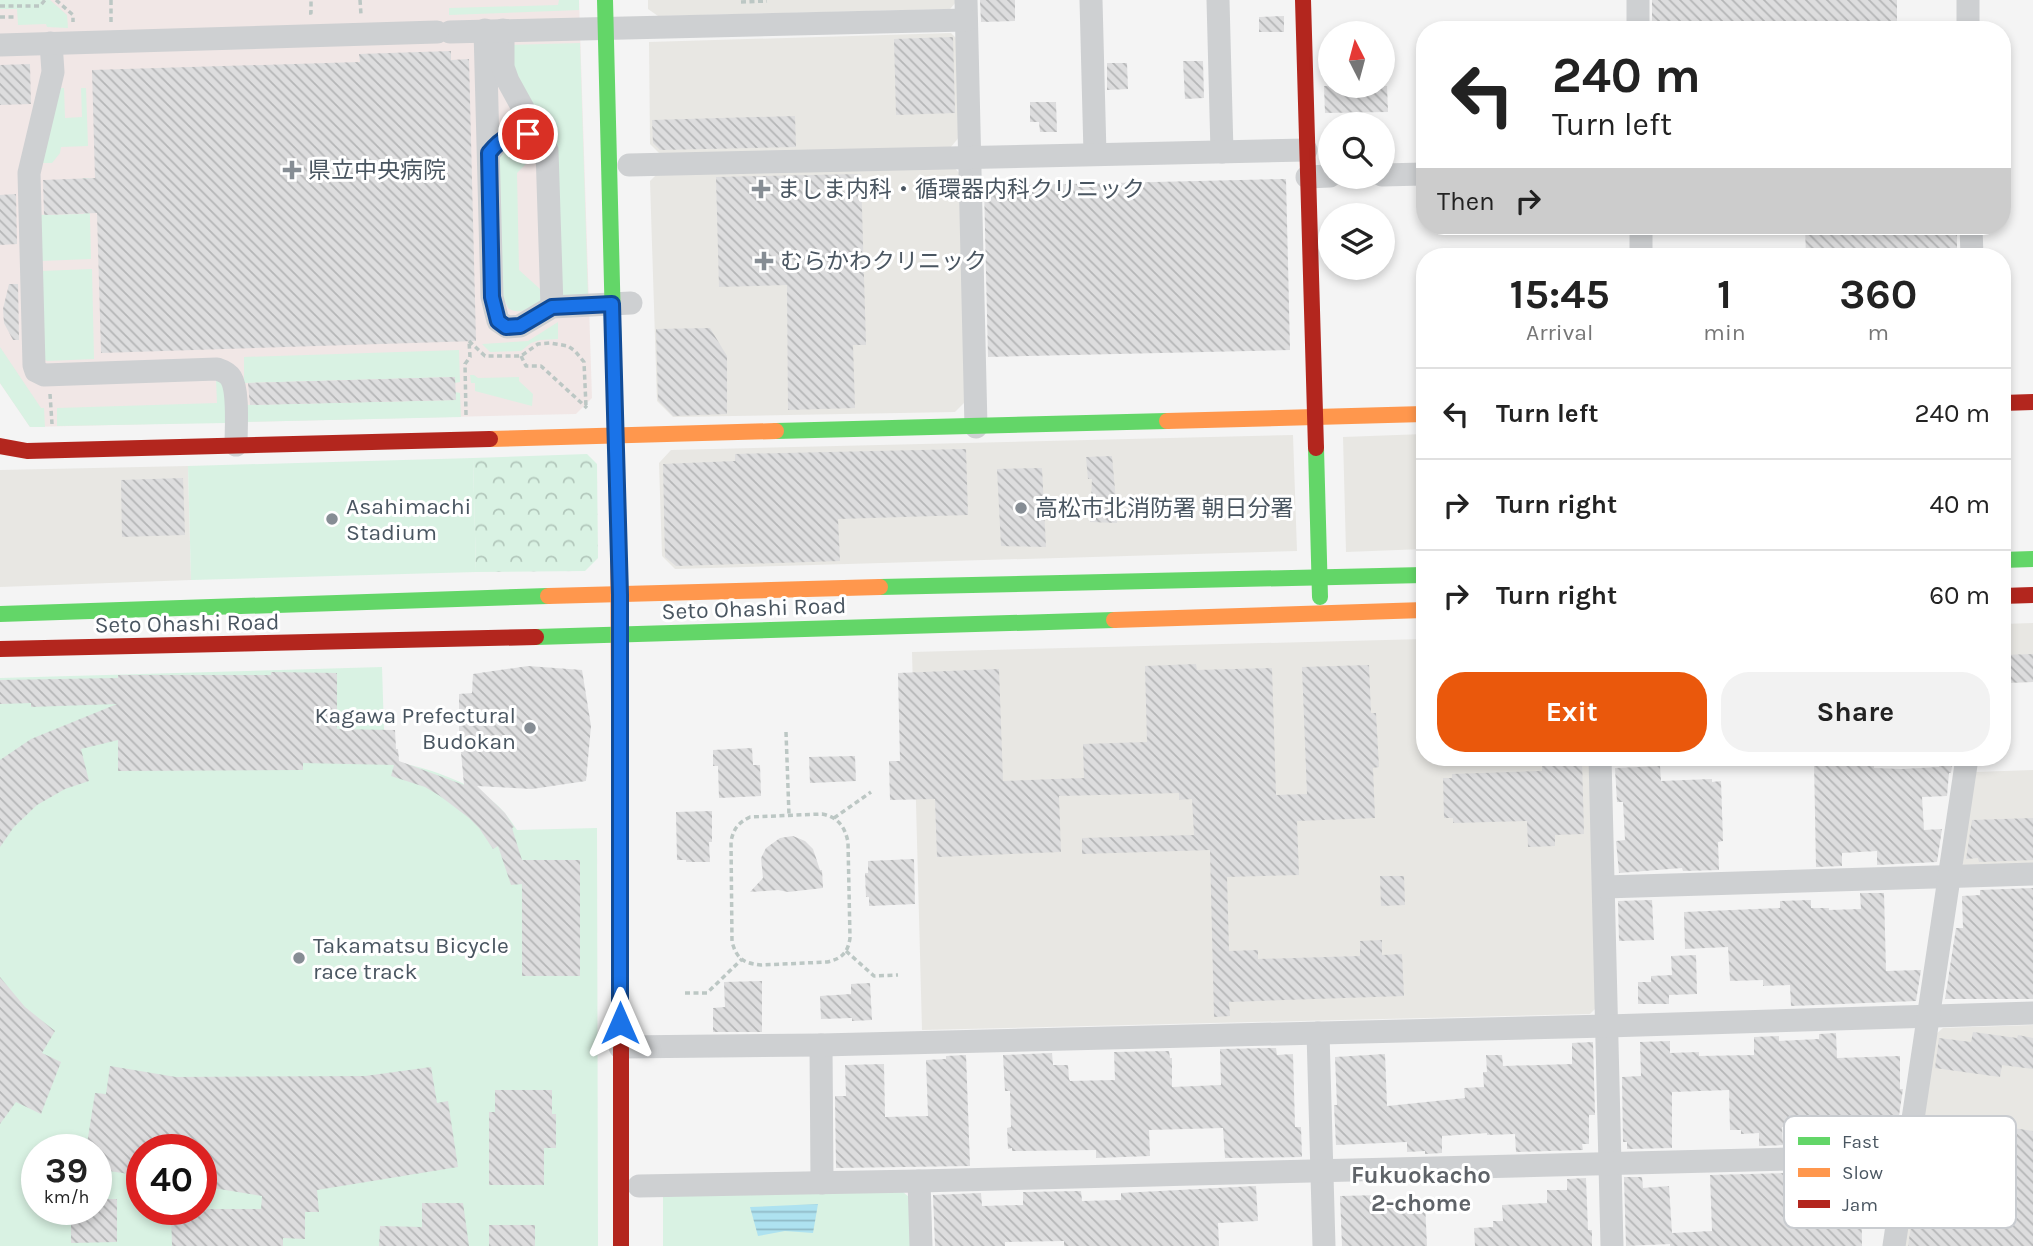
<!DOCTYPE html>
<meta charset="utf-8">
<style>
:root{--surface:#fff;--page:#f2f2f2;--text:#222;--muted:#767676;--line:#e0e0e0;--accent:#ea580c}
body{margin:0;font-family:Karla,"Noto Sans JP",sans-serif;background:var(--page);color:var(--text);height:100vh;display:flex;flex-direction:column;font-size:26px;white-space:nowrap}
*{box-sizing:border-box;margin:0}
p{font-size:23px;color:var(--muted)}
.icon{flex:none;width:38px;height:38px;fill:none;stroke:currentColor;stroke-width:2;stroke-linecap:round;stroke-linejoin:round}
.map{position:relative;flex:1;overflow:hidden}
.panel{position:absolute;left:1416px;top:248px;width:595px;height:518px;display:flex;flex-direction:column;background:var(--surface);border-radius:28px;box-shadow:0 4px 10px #0003}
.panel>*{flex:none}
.hud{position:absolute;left:1416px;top:21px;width:595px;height:214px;border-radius:28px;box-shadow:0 4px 10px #0003;background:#fff;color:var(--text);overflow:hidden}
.needle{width:46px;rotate:354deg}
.fabs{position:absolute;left:1318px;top:21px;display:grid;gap:14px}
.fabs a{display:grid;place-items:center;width:77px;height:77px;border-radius:50%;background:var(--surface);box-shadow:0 4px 10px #0003;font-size:35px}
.speed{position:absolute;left:21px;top:1134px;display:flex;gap:14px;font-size:35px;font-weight:700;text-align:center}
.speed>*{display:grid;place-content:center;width:91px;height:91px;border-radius:50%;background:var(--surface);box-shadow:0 4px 10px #0003;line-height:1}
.speed small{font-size:18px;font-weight:400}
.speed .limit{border:10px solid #d22;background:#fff;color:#111}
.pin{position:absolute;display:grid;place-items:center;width:60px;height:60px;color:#fff;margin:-30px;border:4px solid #fff;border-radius:50%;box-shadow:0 2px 7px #0007}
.me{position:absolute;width:77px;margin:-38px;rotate:0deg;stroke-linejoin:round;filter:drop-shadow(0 0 5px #0008)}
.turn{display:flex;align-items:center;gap:24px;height:147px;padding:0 21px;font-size:32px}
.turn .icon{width:91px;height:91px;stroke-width:2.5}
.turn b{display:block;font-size:49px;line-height:60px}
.then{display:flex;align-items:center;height:66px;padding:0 21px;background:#0003;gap:14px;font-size:26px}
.eta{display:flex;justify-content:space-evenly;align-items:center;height:119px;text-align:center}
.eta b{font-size:42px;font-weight:700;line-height:49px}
.cta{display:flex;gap:14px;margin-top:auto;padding:14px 21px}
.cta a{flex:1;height:80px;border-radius:28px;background:var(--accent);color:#fff;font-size:28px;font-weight:700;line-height:80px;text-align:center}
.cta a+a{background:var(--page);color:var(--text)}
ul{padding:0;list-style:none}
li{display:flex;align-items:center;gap:21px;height:91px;padding:0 21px;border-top:2px solid var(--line)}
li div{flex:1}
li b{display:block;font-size:26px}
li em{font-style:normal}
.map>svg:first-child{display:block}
.commercial{fill:#e8e7e3}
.medical{fill:#f1e7e6}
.grass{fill:#d9f2e3;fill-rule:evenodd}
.park{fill:url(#park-crowns)}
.water{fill:url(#water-rules)}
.building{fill:url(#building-back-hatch)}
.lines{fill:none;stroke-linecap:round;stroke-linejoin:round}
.path{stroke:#bcc7c4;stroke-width:3.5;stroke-dasharray:5 3.5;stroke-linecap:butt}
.street{stroke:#ced0d2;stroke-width:23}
.fast{stroke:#63d668;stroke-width:16}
.slow{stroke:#ff974d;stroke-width:16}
.jam{stroke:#b3261e;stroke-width:16}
.route-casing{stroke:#114b97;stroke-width:18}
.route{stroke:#1a73e8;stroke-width:12}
.poi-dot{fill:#868d94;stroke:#fff;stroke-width:2.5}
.labels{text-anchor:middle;stroke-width:6;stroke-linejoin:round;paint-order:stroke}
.poi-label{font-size:23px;fill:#4a5661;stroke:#fff;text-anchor:start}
.street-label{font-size:23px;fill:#4a5661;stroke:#fff}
.neighbourhood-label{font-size:24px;font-weight:bold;fill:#5f6368;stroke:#fff}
.key{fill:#fff;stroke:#c9ccd0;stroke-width:2}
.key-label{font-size:19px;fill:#4a5661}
</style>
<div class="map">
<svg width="2033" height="1246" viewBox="0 0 2033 1246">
<defs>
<pattern id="park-crowns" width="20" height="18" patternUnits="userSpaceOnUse" patternTransform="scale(1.75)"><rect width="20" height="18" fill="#d9f2e3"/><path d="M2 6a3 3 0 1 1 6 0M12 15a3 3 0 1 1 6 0" fill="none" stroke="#b2c7bb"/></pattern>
<pattern id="water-rules" width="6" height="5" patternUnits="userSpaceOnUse" patternTransform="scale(1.75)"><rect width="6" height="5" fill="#aee2f0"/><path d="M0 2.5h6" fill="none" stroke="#90bac6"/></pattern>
<pattern id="building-back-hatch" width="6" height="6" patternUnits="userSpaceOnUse" patternTransform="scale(1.75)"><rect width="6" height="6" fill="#ddddde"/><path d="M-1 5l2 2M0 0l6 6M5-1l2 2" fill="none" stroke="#b5b6b7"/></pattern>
</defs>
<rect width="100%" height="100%" fill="#f4f4f4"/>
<g class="commercial">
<path d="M648,0H957V1L950,9L658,16L648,9Z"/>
<path d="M951,33L959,41L961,135L950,148L661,155L650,144L649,42Z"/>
<path d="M950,163L961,175L967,400L955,412L673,417L657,401L650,181L662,169Z"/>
<path d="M1424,434V549L1346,552L1343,437Z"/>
<path d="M1293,435L1297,551L675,569L662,556L659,463L671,450Z"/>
<path d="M188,466L191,580L0,587V470Z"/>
<path d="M2033,623V682L2002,683V624Z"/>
<path d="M1424,639V758H1591L1598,1006L1590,1014L922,1030L912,652Z"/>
<path d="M2033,770V868L1968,871L1960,862L1975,772Z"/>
<path d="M2033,1025V1246H1903L1934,1036L1943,1028Z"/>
</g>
<path class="medical" d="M0,0H579L592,398L576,414L30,427L0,383Z"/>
<g class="grass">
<path d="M0,0H50L67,15L68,28L47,27L46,24L18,25L17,9H0Z"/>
<path d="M559,0H579V10L449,15V8L558,5Z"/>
<path d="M580,43L588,296L559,297L554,153L512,79L507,45Z"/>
<path d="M58,88H64L65,118L82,117L81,88H86L88,146L61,147L60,153L52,163H43L40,159Z"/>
<path d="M528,142L536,151L535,155L517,173L519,270L540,289L541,301C530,307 520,316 508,308L503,297L499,157L504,146Z"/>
<path d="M83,178H89L91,259L40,261L39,215L84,214Z"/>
<path d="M92,269L94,359L47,361L42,357L40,271Z"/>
<path d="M558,322V339L540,340L531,343L521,351L490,352L482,344L528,341Z"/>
<path d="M0,347L41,408H44L45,427H30L0,383Z"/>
<path d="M459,350L460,382L455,383L454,377L244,383V357Z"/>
<path d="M470,375H474L478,378L519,377V381L533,394L532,406L475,391V383H471Z"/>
<path d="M216,379L223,383L225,388L226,423L57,426V408L217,403Z"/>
<path d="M455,392L460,393L461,417L246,422L245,405L455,400Z"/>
<path d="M473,458L476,572L191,580L188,466Z"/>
<path d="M382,667L385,762C417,762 472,783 496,804C505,812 511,821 517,830L597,828L598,1246H0V678ZM37,1150H96V1209H37ZM142,1150H201V1209H142Z"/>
<path d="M903,1192L909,1197L911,1246H663V1196Z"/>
</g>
<path class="park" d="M587,454L597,464L598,558L585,571L476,572L473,458Z"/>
<path class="water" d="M818,1204L813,1233L785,1231L758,1236L750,1207Z"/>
<g class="building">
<path d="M980,0H1015V21L981,22Z"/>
<path d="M1652,0H1897V21L1652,28Z"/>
<path d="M1284,16V32H1259V17Z"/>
<path d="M953,37L955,113L896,115L894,39Z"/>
<path d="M451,51V60L469,59L476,341L101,353L97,213L44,215L43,180L95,178L92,70L360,62L359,54Z"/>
<path d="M1183,61H1203L1204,98L1185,99Z"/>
<path d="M1107,63H1127L1128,89L1107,90Z"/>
<path d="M30,64L31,104L0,105V65Z"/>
<path d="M1324,86H1387L1388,112L1325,113Z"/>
<path d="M1030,102H1056L1057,132H1040L1039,122H1030Z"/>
<path d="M795,116L796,147L660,150L653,143L652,120Z"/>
<path d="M861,174L866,345H853L855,408L788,410L787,285L719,287L716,177Z"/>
<path d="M1286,179L1290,350L988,357L984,186Z"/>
<path d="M16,194L17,244L0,245V195Z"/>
<path d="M1805,226H1957V257H1806Z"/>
<path d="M9,284H18L19,340H13L4,323L3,309Z"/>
<path d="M710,328L727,356V414L673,416L658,400L656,329Z"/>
<path d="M455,377L456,400L250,405L248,383Z"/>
<path d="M966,449L968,515L838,519L840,561L676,566L665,557L663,464L735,461V454Z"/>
<path d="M1112,456L1116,501H1118L1117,523L1090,522L1092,479H1088L1086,457Z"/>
<path d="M1042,468L1046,547L1001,546L997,469Z"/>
<path d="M183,478L185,535L122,537L121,480Z"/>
<path d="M2033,654V682L2003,683L2002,655Z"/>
<path d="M1196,664L1197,670L1272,668L1276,795L1307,794L1302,667L1369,665L1371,713H1376L1379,767L1373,768L1375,818L1297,821L1299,875L1227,877L1229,951L1258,950V959L1360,956V941L1382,940V955L1402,954L1404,996L1229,1002L1230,1016L1214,1017L1210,850L1082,854V838L1194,835L1192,799L1179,800V793L1059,796L1061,852L937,857L935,799L890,800L889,761H900L898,673L999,669L1003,781L1084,778L1083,744L1147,742L1145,666Z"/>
<path d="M528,666L582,670L591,726L586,781L532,789L477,786L505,813L514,827L512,828L522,860H580V976H522V884L511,885L498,846L493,849L479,828L469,818L440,796L425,787L391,776L394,765L303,763V770L118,771V740L81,749L89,781L65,789L37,805L14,827L0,847V760L31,739L117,704L31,707V703L0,704V680L118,678V675H271V672L337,673V729L395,730L396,749H398L399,761L464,785L459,730V694L472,693L473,674Z"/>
<path d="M752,748L753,765H760L761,796L719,798L718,766H713V750Z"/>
<path d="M855,756L856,781L810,783L809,757Z"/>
<path d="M1542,758H1582L1584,834L1555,835V846L1528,847L1527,821L1453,823V818H1444L1443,778H1452V774L1542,771Z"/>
<path d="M1939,758H1951L1953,760L1951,773H1949L1947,796L1922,797L1924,830L1942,829L1937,862L1877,865V851L1842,853V866L1816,867L1814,761L1874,759V768L1901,769L1939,767Z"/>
<path d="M1660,766L1661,781L1712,779V782L1721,781L1723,841L1718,842L1719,870L1683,871L1682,868L1619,873L1616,841L1625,840L1623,802H1617L1615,768Z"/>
<path d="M712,811V842H709L710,862H686V860H677L676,812Z"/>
<path d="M2033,818V860L1979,862L1978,858L1966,859L1972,820Z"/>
<path d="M793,836L805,841L813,849L820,870H822L823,888L788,892L778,890L750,892L763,878L761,858L766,848L780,838Z"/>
<path d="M914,859L915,904L869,906V897H866L865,873H868V861Z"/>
<path d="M1380,876H1404L1405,905L1381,906Z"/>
<path d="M2033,888V999H1945L1956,928H1963L1962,896L1980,895V890Z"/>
<path d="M1860,893H1884L1886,971L1921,970L1916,1001L1791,1006L1790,985L1763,986V980L1730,981L1728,947L1685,949L1684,912L1780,908V901L1811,900V908H1829V910L1861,909Z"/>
<path d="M1652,900L1654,940L1619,941L1618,901Z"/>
<path d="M1696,955L1697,994L1669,995V1004H1638V982H1651V976L1672,975L1671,956Z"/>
<path d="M0,977L25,1007L55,1031L42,1053L61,1062L41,1114L16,1102L0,1124Z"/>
<path d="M762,981V1032H713V1008L725,1007L724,982Z"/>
<path d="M870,983L872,1020L852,1021V1018L821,1019L820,996L851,994V984Z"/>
<path d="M1973,1032L2017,1038L2018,1035L2033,1038V1069L2002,1065L2000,1077L1935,1068L1939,1038L1971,1042Z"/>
<path d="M1836,1033L1837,1058L1900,1056V1089H1903L1895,1142L1840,1144L1839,1119H1807V1126L1782,1127L1783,1145L1759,1146V1133L1741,1134V1130H1730L1729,1090L1672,1092V1148L1627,1149V1142H1623L1622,1077L1641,1076L1640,1042L1670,1041V1053L1699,1052V1056L1754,1055V1037L1779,1036V1041L1819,1039V1034Z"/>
<path d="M1593,1042L1595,1115H1589V1144H1582L1583,1150L1516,1152L1515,1134L1487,1135V1133L1442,1136V1153L1425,1154V1151L1407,1152V1142L1336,1145L1334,1105H1337L1335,1057L1385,1054L1387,1106L1465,1098L1464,1088L1484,1087L1483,1072H1487L1486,1055H1502L1503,1066L1572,1064V1043Z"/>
<path d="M1276,1048L1277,1055L1293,1054L1295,1127H1301L1302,1157L1225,1158L1223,1128L1149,1130L1150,1156L1096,1158V1150L1012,1151V1148L1008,1149L1007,1128L1011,1127L1010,1091H1005L1003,1055L1052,1053L1053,1065H1068L1069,1079L1070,1081L1115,1080L1114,1052L1169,1051L1170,1058H1172V1087L1221,1085L1220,1049Z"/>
<path d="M966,1055L970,1166L836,1168L835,1096H846L845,1065L884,1064L885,1117L928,1116L926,1060L946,1059V1056Z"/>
<path d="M110,1066L176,1077L365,1076L431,1067L437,1103L448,1101L458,1167L317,1190L319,1212H305V1239L283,1238V1246H172L171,1209H261L262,1196L201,1186V1150H142V1176L96,1169V1150H86L95,1093L106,1094Z"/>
<path d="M495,1090H552V1114H556V1148H544V1185H489V1112H495Z"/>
<path d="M1928,1115L2033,1131V1246H1908Z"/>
<path d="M1861,1171L1862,1246H1670V1244L1626,1246L1624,1177H1642L1643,1188L1669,1186L1672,1233L1712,1231L1710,1175Z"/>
<path d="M1586,1178L1588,1230H1592V1246H1475L1474,1228L1493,1227V1221H1503L1502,1205L1547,1203V1190H1567V1179Z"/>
<path d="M1256,1186L1258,1221L1218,1223L1219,1246H1064V1241L1005,1242V1246H935L933,1195L981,1193L982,1206L1023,1205V1192L1081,1191L1082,1201L1121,1200V1193Z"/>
<path d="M1382,1195V1205L1425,1203L1427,1246H1342L1340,1196Z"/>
<path d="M96,1199H117V1242L71,1243V1209H96Z"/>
<path d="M422,1203H463L469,1246H379L380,1226L422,1227Z"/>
<rect x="489" y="1225" width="46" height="21"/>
</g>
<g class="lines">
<g class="path">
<path d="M56,0L73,15V22"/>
<path d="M111,0V22"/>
<path d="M360,0L361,15"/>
<path d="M741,2L767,1"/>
<path d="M0,6H40L45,0"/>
<path d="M309,13H311V0"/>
<path d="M0,17H16"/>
<path d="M469,341L485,356H521L538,344L550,343L568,346L575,351L584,362L586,407"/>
<path d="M521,356L526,366H541L587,408"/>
<path d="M50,394L52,424"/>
<path d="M466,415L465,364L470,357L469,341"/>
<path d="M786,732L789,815"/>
<path d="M822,814C838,817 845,827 848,842L850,938C848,953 841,959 827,962L761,965C743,963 737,959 732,942L731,841C734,828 738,823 750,817Z"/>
<path d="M834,818L871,792"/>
<path d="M846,951L874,976L898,975"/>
<path d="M685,993H707L742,959"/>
</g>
<g class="street">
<path d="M966,0L976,427"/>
<path d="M1091,0L1095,154"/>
<path d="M1218,0L1222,152"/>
<path d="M1638,0V30"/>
<path d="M1968,0V30"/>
<path d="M485,30L492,297L498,321L507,327L520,326L552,307L631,303"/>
<path d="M503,30V67L508,81L540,139"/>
<path d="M450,32L966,20"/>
<path d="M51,43L53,72L29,173L34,365L36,371L44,375L217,369C223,371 228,373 231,378C239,391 236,428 236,445"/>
<path d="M0,45L437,32"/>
<path d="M489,153L499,140L511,135L528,134L540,139L547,150L552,307"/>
<path d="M629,165L1306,150"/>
<path d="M1382,175L1424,174"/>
<path d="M1307,177L1330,176"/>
<path d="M1641,226V257"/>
<path d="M1971,226L1972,257"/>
<path d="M1600,758L1612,1246"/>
<path d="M1604,887L2033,874"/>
<path d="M1318,1033L1324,1246"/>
<path d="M821,1045L822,1183"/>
<path d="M620,1047L821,1045L1607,1026L2033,1013"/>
<path d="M919,1181L921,1246"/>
<path d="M639,1186L919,1181L1907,1156"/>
<path d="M1894,1246L1967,758"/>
</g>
<g class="fast">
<path d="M605,0L618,528"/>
<path d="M776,431L1167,421"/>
<path d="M1316,448L1320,597"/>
<path d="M2002,560L2033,559"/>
<path d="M880,587L1424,575"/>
<path d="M0,614L548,596"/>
<path d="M536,637L1114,620"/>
</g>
<g class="slow">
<path d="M1167,421L1424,414"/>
<path d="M490,439L776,431"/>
<path d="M618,528L621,1049"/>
<path d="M548,596L880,587"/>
<path d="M1114,620L1424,610"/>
</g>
<g class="jam">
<path d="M1303,0L1316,448"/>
<path d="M2002,403L2033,402"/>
<path d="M0,446L27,451L490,439"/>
<path d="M2002,596L2033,595"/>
<path d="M0,649L536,637"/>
<path d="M621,1049V1246"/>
</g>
</g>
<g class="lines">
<defs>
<path id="route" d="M528,134C508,135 502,137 489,153L492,297L498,321L506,327L520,326L552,307L612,304L620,595V1023"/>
</defs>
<use href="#route" class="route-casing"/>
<use href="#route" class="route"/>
</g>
<g class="poi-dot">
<path d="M288.5 159.5h7v7h7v7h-7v7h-7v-7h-7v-7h7z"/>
<path d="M757.5 178.5h7v7h7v7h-7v7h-7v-7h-7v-7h7z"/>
<path d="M760.5 250.5h7v7h7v7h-7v7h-7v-7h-7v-7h7z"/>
<circle cx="1021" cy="508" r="7"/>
<circle cx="332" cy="519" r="7"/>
<circle cx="530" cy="728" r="7"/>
<circle cx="299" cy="958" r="7"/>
</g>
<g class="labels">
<g class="poi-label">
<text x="308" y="178">県立中央病院</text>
<text x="777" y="197">ましま内科・循環器内科クリニック</text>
<text x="780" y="269">むらかわクリニック</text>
<text x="346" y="514">Asahimachi<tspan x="346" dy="26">Stadium</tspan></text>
<text x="1035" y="516">高松市北消防署 朝日分署</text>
<text x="516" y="723" text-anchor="end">Kagawa Prefectural<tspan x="516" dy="26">Budokan</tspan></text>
<text x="313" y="953">Takamatsu Bicycle<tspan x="313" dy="26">race track</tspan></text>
</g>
<g class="street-label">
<text transform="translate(754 608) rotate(-2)" y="8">Seto Ohashi Road</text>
<text transform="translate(187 623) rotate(-1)" y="8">Seto Ohashi Road</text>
</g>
<g class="neighbourhood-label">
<text x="1421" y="1183">Fukuokacho<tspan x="1421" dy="28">2-chome</tspan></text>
</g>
</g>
<rect x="1784" y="1116" width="232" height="112" rx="10" class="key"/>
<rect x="1798" y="1137" width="32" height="8" fill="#63d668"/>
<rect x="1798" y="1168" width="32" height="9" fill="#ff974d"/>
<rect x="1798" y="1200" width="32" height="8" fill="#b3261e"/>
<g class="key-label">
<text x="1842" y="1148">Fast</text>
<text x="1842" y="1179">Slow</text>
<text x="1842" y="1211">Jam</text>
</g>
</svg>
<div class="fabs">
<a><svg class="needle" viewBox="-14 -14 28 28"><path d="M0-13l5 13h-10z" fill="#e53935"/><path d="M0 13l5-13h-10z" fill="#767676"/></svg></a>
<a><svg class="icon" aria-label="search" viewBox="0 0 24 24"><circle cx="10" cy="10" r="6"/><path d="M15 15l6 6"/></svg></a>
<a><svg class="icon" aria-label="layers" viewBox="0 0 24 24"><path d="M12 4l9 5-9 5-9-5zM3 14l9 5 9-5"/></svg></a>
</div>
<div class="speed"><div>39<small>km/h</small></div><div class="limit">40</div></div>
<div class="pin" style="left:528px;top:134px;background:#d93025"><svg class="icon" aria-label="arrive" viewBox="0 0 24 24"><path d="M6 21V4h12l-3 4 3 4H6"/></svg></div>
<svg class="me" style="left:620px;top:1023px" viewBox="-20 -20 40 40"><path d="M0-17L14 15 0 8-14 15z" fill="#1a73e8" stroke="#fff" stroke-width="4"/></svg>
<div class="hud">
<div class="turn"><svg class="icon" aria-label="left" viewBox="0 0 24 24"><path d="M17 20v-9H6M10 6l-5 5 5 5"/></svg><div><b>240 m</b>Turn left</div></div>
<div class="then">Then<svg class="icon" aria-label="right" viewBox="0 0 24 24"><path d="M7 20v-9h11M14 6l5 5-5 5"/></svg></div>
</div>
<section class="panel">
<div class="eta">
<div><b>15:45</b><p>Arrival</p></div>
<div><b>1</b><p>min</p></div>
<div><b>360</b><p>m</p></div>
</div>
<ul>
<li><svg class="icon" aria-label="left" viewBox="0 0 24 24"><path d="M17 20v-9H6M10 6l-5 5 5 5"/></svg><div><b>Turn left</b></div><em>240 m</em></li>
<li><svg class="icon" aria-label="right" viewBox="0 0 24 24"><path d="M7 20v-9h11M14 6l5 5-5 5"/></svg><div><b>Turn right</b></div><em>40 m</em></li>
<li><svg class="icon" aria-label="right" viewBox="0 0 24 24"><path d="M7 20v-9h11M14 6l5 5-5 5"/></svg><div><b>Turn right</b></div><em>60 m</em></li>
</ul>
<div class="cta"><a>Exit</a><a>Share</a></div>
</section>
</div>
